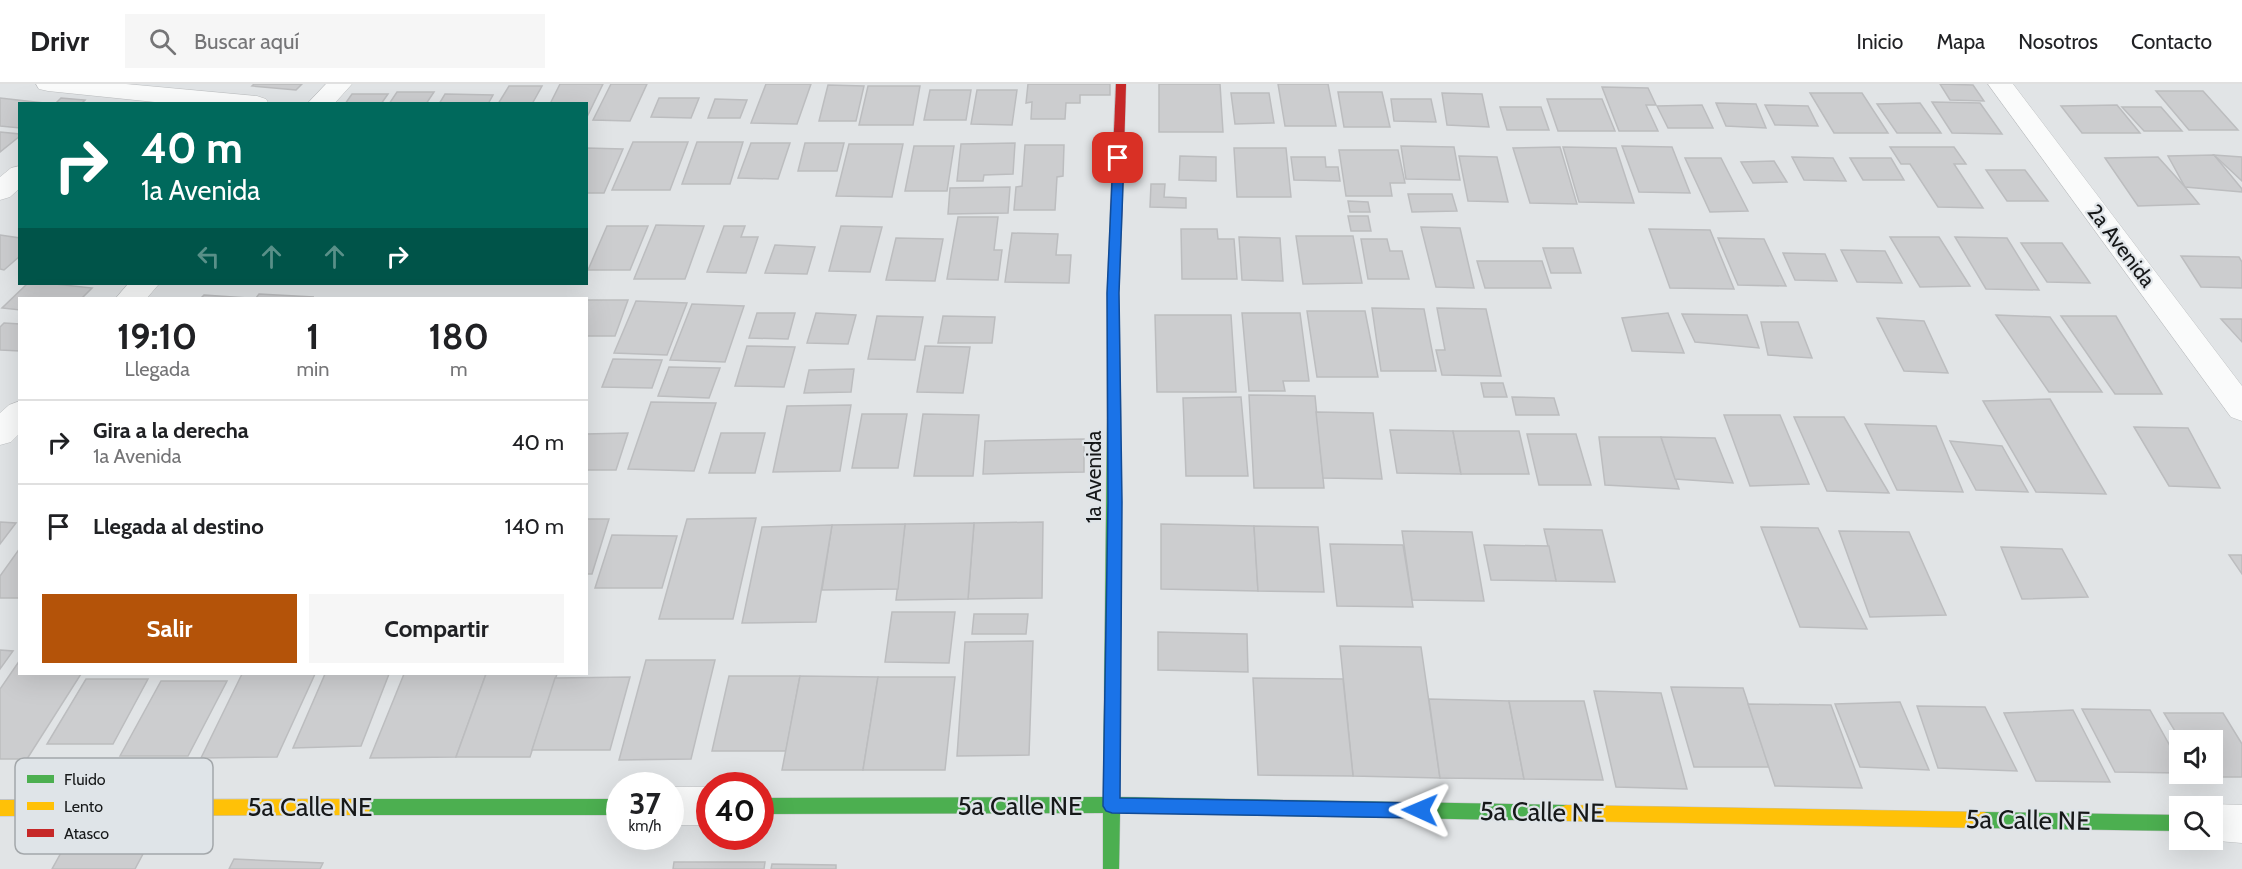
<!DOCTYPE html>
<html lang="es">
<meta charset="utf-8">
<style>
:root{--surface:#fff;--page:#f6f6f6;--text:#202124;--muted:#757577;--line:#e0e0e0;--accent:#b45309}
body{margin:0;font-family:Cabin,sans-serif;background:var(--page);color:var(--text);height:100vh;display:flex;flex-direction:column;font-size:22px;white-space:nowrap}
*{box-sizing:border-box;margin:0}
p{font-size:20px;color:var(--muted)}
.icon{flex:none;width:33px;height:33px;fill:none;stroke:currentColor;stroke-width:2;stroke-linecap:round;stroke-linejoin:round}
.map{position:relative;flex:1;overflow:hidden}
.drawer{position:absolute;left:18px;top:213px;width:570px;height:378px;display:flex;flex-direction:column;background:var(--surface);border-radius:0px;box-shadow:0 6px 24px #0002}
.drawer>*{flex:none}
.hud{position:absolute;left:18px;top:18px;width:570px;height:183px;border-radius:0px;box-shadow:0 6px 24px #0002;background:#00695c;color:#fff;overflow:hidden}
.fabs{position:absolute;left:2169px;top:646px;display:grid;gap:12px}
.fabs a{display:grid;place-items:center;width:54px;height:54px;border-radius:0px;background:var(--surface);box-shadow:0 6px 24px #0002;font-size:30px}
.speed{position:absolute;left:606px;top:688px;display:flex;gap:12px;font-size:30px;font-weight:700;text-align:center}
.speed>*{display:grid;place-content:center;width:78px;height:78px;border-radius:50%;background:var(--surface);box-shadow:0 6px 24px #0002;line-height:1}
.speed small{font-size:15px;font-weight:400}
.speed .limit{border:9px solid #d22;background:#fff;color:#111}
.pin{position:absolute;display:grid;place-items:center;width:51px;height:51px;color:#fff;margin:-26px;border-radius:12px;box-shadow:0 3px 9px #0006}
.me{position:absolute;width:66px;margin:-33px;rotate:271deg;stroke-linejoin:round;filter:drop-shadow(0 0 4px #0008)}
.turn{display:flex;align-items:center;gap:21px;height:126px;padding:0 24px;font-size:27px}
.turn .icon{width:78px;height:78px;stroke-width:2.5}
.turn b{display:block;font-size:42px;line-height:51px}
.lanes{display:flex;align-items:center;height:57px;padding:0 24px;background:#0003;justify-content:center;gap:30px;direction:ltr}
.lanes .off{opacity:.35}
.eta{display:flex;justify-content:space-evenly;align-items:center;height:102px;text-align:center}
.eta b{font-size:36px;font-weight:700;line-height:42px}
.action{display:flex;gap:12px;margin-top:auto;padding:12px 24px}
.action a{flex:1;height:69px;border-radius:0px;background:var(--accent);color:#fff;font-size:24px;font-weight:700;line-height:69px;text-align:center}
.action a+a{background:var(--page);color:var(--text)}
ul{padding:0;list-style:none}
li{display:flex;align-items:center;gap:18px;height:84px;padding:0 24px;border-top:2px solid var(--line)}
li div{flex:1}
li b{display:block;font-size:22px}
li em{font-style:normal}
header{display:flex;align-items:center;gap:36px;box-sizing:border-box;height:84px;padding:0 30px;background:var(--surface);border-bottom:2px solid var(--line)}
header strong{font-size:28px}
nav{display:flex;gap:33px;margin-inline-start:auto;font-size:21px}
.search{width:420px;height:54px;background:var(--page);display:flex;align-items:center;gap:15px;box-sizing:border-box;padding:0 21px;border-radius:0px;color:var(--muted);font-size:22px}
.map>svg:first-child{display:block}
.building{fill:#cccdcf;stroke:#bcbdbf;stroke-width:1.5}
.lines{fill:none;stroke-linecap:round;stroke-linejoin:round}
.street-casing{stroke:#bec0c2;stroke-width:1}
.fast-casing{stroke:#bec0c2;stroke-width:1}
.slow-casing{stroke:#bec0c2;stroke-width:1}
.jam-casing{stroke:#bec0c2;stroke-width:1}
.street{fill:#fafbfb;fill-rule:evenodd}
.fast{fill:#4caf50;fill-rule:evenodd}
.slow{fill:#ffc107;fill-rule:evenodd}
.jam{fill:#c62828;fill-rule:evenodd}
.route{fill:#1a73e8;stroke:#114b97;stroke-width:1.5}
.labels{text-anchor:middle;stroke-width:4.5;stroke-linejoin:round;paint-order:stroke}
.street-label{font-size:21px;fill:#161819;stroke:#dfe4e8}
.near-street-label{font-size:26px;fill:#161819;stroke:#dfe4e8}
.key{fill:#dfe4e8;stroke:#a3a7aa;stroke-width:1.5}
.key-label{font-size:16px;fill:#161819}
</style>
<header>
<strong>Drivr</strong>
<div class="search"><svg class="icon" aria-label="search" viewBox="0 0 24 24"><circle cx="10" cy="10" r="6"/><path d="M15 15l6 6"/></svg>Buscar aquí</div>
<nav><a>Inicio</a><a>Mapa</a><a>Nosotros</a><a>Contacto</a></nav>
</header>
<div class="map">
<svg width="2242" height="785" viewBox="0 0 2242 785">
<rect width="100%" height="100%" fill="#e1e4e6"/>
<g class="building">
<path d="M254,0H302L296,6L252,2Z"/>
<path d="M560,0H603L586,35V20H550Z"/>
<path d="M611,0H647L630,37L593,36Z"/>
<path d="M766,0H811L797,40L751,39Z"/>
<path d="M1028,0H1110V11H1080V19H1066L1065,35H1031L1032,18L1026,19Z"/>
<path d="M1159,0H1220L1223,48H1159Z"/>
<path d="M1278,0H1328L1336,42H1285Z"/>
<path d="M1940,0L1973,1L1984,17L1950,16Z"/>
<path d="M828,1L864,2L856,37H819Z"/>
<path d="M509,2H542L532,20H498Z"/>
<path d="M868,2H920L913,41H859Z"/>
<path d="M1602,3L1648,4L1656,21H1646L1658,47H1619Z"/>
<path d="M930,6H971L966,36H924Z"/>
<path d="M977,6H1017L1012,41L971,40Z"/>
<path d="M2156,7H2203L2238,46H2189Z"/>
<path d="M397,8H434L426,20H389Z"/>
<path d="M1338,8H1382L1390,43H1344Z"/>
<path d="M1231,9H1269L1274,39L1235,40Z"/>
<path d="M1442,9L1482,10L1489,43L1447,41Z"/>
<path d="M1810,9H1862L1888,49H1834Z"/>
<path d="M352,10H388L381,20H345Z"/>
<path d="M445,10L493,11L488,20H439Z"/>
<path d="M0,14L53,20H20V44L0,42Z"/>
<path d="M61,14L85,16L81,20H55Z"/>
<path d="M659,14H699L691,34L651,33Z"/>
<path d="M715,15L747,16L740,34H708Z"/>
<path d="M1391,15H1431L1436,38L1394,37Z"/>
<path d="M1547,15H1602L1615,47H1558Z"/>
<path d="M1932,18L1980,19L2002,50L1952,49Z"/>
<path d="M1716,19L1756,20L1766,44L1726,42Z"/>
<path d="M1920,19L1941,49H1897L1877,20Z"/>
<path d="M1702,21L1713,44H1668L1657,22Z"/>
<path d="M1765,21L1808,22L1818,42L1775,41Z"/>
<path d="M2117,21L2140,49H2082L2061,22Z"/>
<path d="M1500,23H1541L1549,46H1507Z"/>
<path d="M2122,23H2161L2182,47H2144Z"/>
<path d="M0,48L20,50V52L0,68Z"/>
<path d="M633,58H688L670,106H612Z"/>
<path d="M697,58H743L730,100H682Z"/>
<path d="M751,59H790L778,95L738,94Z"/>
<path d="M805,59H844L837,87H798Z"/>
<path d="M1015,59L1013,90L984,91L983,97H957L961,60Z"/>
<path d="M849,60H903L892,113L836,112Z"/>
<path d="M1025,61H1064L1063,92L1057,93L1055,126H1014L1016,103L1022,102Z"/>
<path d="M914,62H954L947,107H905Z"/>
<path d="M1401,62L1454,63L1460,96L1406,95Z"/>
<path d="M1622,62L1672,63L1690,109L1639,108Z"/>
<path d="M1560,63L1577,120L1530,119L1513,64Z"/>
<path d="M1563,63L1616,64L1634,119L1579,118Z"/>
<path d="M1890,63H1954L1966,80H1954L1983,124L1938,123L1910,80H1901Z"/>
<path d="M586,64L623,65L604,109H586Z"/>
<path d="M1234,64H1286L1291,113H1237Z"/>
<path d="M1339,66H1398L1405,99H1390L1392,112H1346Z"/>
<path d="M2214,71L2242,105V108L2185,103L2168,72Z"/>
<path d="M2214,71L2242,73V97Z"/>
<path d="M1180,72L1216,73V97L1179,96Z"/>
<path d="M1459,72L1497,73L1508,118L1468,117Z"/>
<path d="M1291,73H1325L1326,83H1338L1340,97L1294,96Z"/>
<path d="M1792,73L1833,74L1846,97L1804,96Z"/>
<path d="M2158,73L2185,103L2199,120L2138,122L2105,74Z"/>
<path d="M1685,74H1721L1748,127L1710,128Z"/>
<path d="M1850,74H1891L1904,96H1863Z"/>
<path d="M1774,77L1787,98L1753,99L1741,78Z"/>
<path d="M1986,86H2025L2048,117H2007Z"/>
<path d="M1151,100H1165L1164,113L1186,114V124L1150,123Z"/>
<path d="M1010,103L1008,129L948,130L950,104Z"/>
<path d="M1408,110H1452L1457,127L1412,128Z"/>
<path d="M1348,117L1368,118L1370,128H1350Z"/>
<path d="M1348,132H1368L1371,147H1351Z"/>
<path d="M958,133H998L994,166H1002L998,196L947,195Z"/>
<path d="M656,141L704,142L685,195H634Z"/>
<path d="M607,142H648L630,186H588Z"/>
<path d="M724,142H745L741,153H758L746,189L707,188Z"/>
<path d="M841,142L882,143L870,188L829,187Z"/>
<path d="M1421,143L1460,144L1474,204L1436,203Z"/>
<path d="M1181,145H1217L1218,155H1234L1237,195H1182Z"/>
<path d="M1649,145L1710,146L1734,205L1670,204Z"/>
<path d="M1012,149L1058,150L1056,171H1071L1069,199L1005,198Z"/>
<path d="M0,151L20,154V172L4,186L0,185Z"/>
<path d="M1296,152H1353L1362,199L1303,200Z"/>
<path d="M1239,153L1280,154L1283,197L1242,196Z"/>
<path d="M1890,153H1939L1970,202L1920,203Z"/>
<path d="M1955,153L2007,154L2039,206L1986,205Z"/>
<path d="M896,154L943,155L935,197L886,196Z"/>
<path d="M1718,154L1764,155L1786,202L1738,201Z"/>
<path d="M1361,155H1387L1390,167H1402L1409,195H1368Z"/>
<path d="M2021,159H2062L2090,199L2047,198Z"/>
<path d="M775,161L815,163L807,190L765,189Z"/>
<path d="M1543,164H1573L1581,189H1551Z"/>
<path d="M1841,166L1885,167L1902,199L1857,198Z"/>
<path d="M1783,169L1825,170L1837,197L1795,196Z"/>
<path d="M2181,172L2239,173L2242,178V204L2201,203Z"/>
<path d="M1477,177H1542L1551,204H1485Z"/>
<path d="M27,200H55L92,204L82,214H20V226L2,224Z"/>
<path d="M259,210L314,213L256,214Z"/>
<path d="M204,211L248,214H201Z"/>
<path d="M586,216H628L615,252H586Z"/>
<path d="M636,217L687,219L667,271L614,269Z"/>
<path d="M692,220L744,222L725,278L670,276Z"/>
<path d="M1372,224L1424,225L1436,287H1381Z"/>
<path d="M1437,224L1486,225L1501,292L1442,291L1436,266H1445Z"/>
<path d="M1307,227H1365L1378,293H1317Z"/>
<path d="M757,229H795L788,255L749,254Z"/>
<path d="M816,229L856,231L848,260L807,259Z"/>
<path d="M1242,229H1300L1309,297H1283L1285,307H1249Z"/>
<path d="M1668,229L1684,269L1632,267L1622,234Z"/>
<path d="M1682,230L1747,231L1759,264L1695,258Z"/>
<path d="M1155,231H1231L1236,308H1157Z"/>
<path d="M1996,231L2050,233L2102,308H2049Z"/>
<path d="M877,232L923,233L915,276L868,275Z"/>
<path d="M943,232L995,233L992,259H938Z"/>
<path d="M2061,232H2116L2162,310H2115Z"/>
<path d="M1877,234L1924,237L1948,289L1904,287Z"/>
<path d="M2221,235H2242V258Z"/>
<path d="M1761,238H1798L1812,274L1768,271Z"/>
<path d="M4,239L20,240V267L0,266V243Z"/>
<path d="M747,262L795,263L784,303L735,302Z"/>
<path d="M925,262L970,263L963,309L917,308Z"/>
<path d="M613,275L662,276L652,304L602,303Z"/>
<path d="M669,283L720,284L709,314L658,312Z"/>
<path d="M854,285L851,308L804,309L809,286Z"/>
<path d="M1481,299H1503L1507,313H1484Z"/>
<path d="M1249,311L1315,312L1324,404H1254Z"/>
<path d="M1241,313L1248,392H1186L1183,314Z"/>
<path d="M1512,313L1554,314L1559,331H1516Z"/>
<path d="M2050,315L2106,410L2036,408L1983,317Z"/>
<path d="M651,318L716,319L694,387L628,385Z"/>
<path d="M851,321L840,387L773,388L787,322Z"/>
<path d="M1316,328L1373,329L1382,395L1323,394Z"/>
<path d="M862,330H907L898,384H852Z"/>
<path d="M923,330L979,331L973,392H914Z"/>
<path d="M1724,331H1780L1809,400L1750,402Z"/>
<path d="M1794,333H1844L1889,409L1827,407Z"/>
<path d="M1865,340L1936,342L1963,408L1897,406Z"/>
<path d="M2134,343L2188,344L2220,404L2169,402Z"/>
<path d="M1390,346L1453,347L1461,390L1397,389Z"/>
<path d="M1453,347H1519L1529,390H1461Z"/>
<path d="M628,349L616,386H586V350Z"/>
<path d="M721,349H765L755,389H709Z"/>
<path d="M1527,350H1576L1591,401H1539Z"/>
<path d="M1599,353H1661L1679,405L1605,401Z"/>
<path d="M1661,353L1715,354L1733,399L1675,395Z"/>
<path d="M1084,355V388L983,390L985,357Z"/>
<path d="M1950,357L2002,362L2028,408L1976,406Z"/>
<path d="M756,434L733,535H659L687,435Z"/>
<path d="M586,435H609L592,490H586Z"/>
<path d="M0,438L16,439L0,460Z"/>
<path d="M1043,438L1042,514L968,515L974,439Z"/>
<path d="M974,439L968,515L896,516L905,440Z"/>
<path d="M905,440L898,505L822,506L832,441Z"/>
<path d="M1161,440L1254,442L1258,507L1161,505Z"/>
<path d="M832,441L816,538L742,539L762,443Z"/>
<path d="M1254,442L1318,443L1324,508L1258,507Z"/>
<path d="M1761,443L1818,444L1867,545L1800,543Z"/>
<path d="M1544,445L1602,446L1615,498L1556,497Z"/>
<path d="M1402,447L1472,448L1484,517L1412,516Z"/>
<path d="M1839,447L1909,448L1946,531L1870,533Z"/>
<path d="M612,451L677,452L662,504H595Z"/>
<path d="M1330,460L1403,461L1413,523L1337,522Z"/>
<path d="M1484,461L1549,462L1556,497L1491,496Z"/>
<path d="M2001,463L2062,465L2088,513L2022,515Z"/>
<path d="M20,464V514H0V492Z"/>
<path d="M2229,471H2242V490Z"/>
<path d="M892,528H955L949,579L885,578Z"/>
<path d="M974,530H1028L1026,550H972Z"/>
<path d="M1158,548L1247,550L1248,588L1158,586Z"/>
<path d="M1033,557L1029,671L957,672L965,558Z"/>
<path d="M1340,562L1421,563L1440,694L1353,692Z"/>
<path d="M0,566L13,567L0,585Z"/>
<path d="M20,576V590H81L27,675H0V605Z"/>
<path d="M646,576H715L691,675L619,676Z"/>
<path d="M242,590H315L277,673L201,674Z"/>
<path d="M325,590H389L361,662L293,664Z"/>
<path d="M404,590H486L456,673L370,674Z"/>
<path d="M486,590H557L530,673H456Z"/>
<path d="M729,592H800L786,667H712Z"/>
<path d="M800,592L878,593L863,686H782Z"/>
<path d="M630,593L610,666H532L555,594Z"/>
<path d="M878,593H955L945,686H863Z"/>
<path d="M1253,594L1343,595L1353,692L1258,691Z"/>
<path d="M86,595H148L113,660H47Z"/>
<path d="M161,597H227L188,672H120Z"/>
<path d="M1671,603L1743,604L1769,683H1694Z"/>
<path d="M1594,607L1661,609L1687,705L1616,703Z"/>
<path d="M1429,615L1509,617L1524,695L1440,694Z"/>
<path d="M1509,617H1584L1603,696L1524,695Z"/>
<path d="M1900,618L1929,686L1860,683L1835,620Z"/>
<path d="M1748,620L1831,621L1862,704L1775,702Z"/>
<path d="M1917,622L1985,623L2017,687L1938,684Z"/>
<path d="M2082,625L2150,626L2180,680V689L2115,688Z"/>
<path d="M2073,626L2110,698L2036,697L2004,629Z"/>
<path d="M2164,629H2223L2242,660V693H2202L2201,690H2212V657H2181Z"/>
<path d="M62,767L144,768L135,785H52Z"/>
<path d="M234,775L323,779L320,785H229Z"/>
<path d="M674,778H765L764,785H673Z"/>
<path d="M772,780L836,781V785H771Z"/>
</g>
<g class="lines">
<defs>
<g id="street">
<path d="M36,0H126L257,12L266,15L269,20H174L48,7L39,5Z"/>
<path d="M326,0H352L334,20H307Z"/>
<path d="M1988,0H2013L2242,302V337L2231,333Z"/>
<path d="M20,82V104L10,113L0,116V93L11,84Z"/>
<path d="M128,200H159L147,214H116Z"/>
<path d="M20,317V349L11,358L0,361V329L9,321Z"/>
<rect x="670" y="703" width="40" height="38"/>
<path d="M2212,720L2242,721V759L2206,756H2212V723H2204Z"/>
</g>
<g id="fast">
<path d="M1114,331L1121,336L1120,713L1566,721L1572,723L1574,729L1572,735L1566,737L1120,729L1119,785H1103V729L760,730V714L1103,713L1107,336Z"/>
<path d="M363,715H620V731H363L357,728L355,723L357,718Z"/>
<path d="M1984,728L2180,731V747L1984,744L1978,742L1976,736L1978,730Z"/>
</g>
<g id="slow">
<path d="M1116,132L1122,136L1119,209L1121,336L1114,341L1107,336V209L1110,136Z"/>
<path d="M363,715L369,718L371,723L369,728L363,731L0,732V716Z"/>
<path d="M1566,721L1984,728L1990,730L1992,736L1990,742L1984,744L1566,737L1560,735L1558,729L1560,723Z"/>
</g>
<path id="jam" d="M1116,0H1126L1122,136L1116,140L1110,136Z"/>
</defs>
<use href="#street" class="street-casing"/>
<use href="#fast" class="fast-casing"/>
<use href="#slow" class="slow-casing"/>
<use href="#jam" class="jam-casing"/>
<use href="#street" class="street"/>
<use href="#fast" class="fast"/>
<use href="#slow" class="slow"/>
<use href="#jam" class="jam"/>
</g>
<path class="route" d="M1118,70L1124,74L1119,209L1122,418L1120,714L1420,719L1426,721L1428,726L1426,732L1420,734L1112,729L1106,727L1103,722L1108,418L1107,209L1113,74Z"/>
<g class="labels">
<g class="street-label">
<text transform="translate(2121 162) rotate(53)" y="7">2a Avenida</text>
<text transform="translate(1094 393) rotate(-90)" y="7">1a Avenida</text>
</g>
<g class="near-street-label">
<text x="1020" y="731">5a Calle NE</text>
<text x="310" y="732">5a Calle NE</text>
<text transform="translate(1542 728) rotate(1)" y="9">5a Calle NE</text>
<text transform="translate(2028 736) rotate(1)" y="9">5a Calle NE</text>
</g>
</g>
<rect x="15" y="674" width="198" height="96" rx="9" class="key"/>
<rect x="27" y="691" width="27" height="8" fill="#4caf50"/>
<rect x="27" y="718" width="27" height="8" fill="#ffc107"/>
<rect x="27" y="745" width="27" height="8" fill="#c62828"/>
<g class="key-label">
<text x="64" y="701">Fluido</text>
<text x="64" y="728">Lento</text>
<text x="64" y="755">Atasco</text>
</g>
</svg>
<div class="fabs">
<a><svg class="icon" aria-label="sound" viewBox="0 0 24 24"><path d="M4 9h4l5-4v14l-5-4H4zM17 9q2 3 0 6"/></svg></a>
<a><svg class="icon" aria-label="search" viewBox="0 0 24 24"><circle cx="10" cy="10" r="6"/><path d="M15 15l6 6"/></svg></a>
</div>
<div class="speed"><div>37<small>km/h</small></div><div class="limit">40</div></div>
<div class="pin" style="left:1118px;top:74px;background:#d93025"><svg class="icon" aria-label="arrive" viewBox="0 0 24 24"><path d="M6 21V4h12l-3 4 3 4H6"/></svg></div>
<svg class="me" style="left:1420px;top:726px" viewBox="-20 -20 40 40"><path d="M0-17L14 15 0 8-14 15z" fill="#1a73e8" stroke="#fff" stroke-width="4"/></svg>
<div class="hud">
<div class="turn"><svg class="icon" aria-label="right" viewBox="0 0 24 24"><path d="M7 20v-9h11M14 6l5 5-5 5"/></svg><div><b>40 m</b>1a Avenida</div></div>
<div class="lanes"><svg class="icon off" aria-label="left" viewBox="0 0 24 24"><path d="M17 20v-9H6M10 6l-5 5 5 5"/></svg><svg class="icon off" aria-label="ahead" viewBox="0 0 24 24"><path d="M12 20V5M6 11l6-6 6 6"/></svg><svg class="icon off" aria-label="ahead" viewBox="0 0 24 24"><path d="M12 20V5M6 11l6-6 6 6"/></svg><svg class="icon" aria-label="right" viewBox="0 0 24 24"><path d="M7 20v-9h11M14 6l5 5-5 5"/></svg></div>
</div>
<section class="drawer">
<div class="eta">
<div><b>19:10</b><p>Llegada</p></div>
<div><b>1</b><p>min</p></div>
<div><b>180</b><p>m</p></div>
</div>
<ul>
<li><svg class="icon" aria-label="right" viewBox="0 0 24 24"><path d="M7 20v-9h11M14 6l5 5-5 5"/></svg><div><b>Gira a la derecha</b><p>1a Avenida</p></div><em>40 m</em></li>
<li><svg class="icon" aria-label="arrive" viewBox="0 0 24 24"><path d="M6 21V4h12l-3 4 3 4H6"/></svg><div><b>Llegada al destino</b></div><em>140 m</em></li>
</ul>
<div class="action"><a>Salir</a><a>Compartir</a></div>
</section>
</div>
